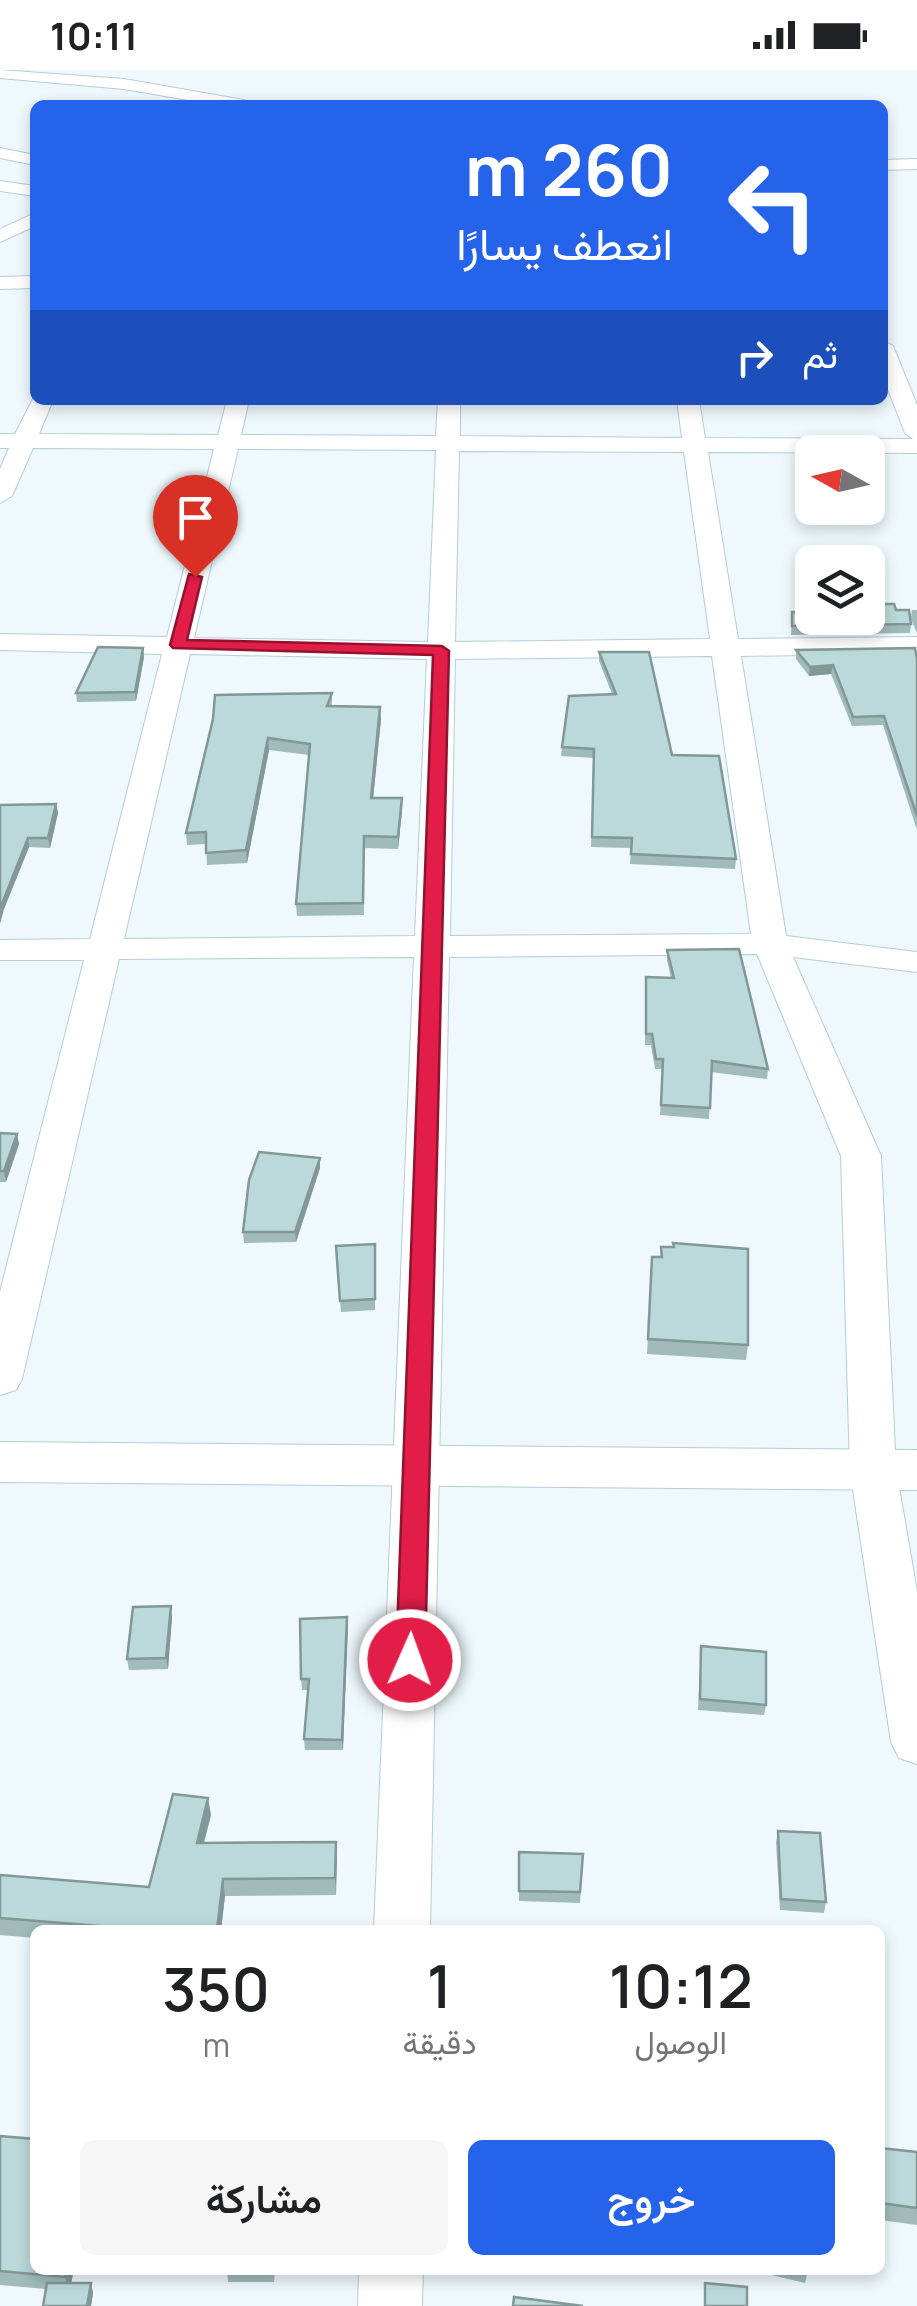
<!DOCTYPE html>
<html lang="ar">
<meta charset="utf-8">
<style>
:root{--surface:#fff;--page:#f6f6f6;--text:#202124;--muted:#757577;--accent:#2563eb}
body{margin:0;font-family:Manrope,Vazirmatn,sans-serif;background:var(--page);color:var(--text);direction:rtl;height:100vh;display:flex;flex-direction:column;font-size:38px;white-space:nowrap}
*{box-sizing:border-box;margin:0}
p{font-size:32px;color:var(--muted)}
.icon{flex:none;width:55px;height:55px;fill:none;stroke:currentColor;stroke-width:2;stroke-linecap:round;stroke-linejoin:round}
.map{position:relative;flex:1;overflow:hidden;direction:ltr}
.drawer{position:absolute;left:30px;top:1855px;width:855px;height:350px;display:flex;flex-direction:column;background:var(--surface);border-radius:15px;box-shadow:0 5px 15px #0003;direction:rtl}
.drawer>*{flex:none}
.banner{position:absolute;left:30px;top:30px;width:858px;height:305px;border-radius:15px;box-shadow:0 5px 15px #0003;direction:rtl;background:#2563eb;color:#fff;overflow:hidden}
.needle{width:65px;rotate:278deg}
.tools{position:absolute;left:795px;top:365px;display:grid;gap:20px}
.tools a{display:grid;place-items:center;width:90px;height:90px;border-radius:15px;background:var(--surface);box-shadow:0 5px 15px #0003;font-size:50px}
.pin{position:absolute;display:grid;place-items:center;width:85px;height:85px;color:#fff;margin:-102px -42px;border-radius:50% 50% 50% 0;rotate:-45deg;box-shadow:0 0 10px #0007}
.pin .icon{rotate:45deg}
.me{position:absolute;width:110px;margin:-55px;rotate:2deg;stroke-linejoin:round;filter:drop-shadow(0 0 8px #0008)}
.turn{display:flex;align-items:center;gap:35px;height:210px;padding:0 50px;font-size:45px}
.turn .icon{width:130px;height:130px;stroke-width:2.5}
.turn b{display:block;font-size:70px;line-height:85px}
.then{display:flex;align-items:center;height:95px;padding:0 50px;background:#0003;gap:20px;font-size:38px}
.eta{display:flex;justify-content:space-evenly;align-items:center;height:170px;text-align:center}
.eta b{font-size:60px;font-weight:600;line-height:70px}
.primary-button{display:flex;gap:20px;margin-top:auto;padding:20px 50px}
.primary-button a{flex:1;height:115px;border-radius:15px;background:var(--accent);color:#fff;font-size:40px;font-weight:600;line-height:115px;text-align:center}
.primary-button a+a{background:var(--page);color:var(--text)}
.status{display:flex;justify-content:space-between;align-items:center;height:70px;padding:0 50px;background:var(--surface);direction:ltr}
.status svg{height:28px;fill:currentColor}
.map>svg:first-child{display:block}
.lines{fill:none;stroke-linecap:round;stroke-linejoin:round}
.minor-casing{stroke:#b4cdd9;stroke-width:2}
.tertiary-casing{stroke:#b4cdd9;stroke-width:2}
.minor{fill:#fff;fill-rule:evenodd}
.tertiary{fill:#fff;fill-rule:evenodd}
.wall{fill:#a0bbba}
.shaded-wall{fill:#829897}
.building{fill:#bad9d8;stroke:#829897;stroke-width:2.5}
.route{fill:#e11d48;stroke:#92132f;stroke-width:2.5}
</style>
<div class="status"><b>10:11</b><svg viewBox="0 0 49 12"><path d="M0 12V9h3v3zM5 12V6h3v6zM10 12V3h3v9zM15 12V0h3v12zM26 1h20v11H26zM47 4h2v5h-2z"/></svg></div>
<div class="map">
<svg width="917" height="2236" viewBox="0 0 917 2236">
<rect width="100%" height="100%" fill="#eef8fd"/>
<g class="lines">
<defs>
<g id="minor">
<path d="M0,0L124,9L244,30L252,35H217L124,19L0,8Z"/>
<path d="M0,78L35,85V95L0,88Z"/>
<path d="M917,89V99L882,100V90Z"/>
<path d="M0,111L35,116V126L0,121Z"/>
<path d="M35,143V156L0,172V159Z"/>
<path d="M35,206V218L0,219V207Z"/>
<path d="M882,270L893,276L917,335V383L708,382L738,569L917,567V583L741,586L786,866L917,882V902L793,887L881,1086L896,1400L917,1521V1694L899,1688L891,1672L850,1400L841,1086L757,884L449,887L430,1860H374L414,887L119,889L22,1309L16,1320L0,1325V1222L84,890H0V870L90,869L162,584L0,580V564L167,567L214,379L33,378L12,426L0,433V399L9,378H0V364H15L35,325V330H53L39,364L218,365L227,330H249L241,365L436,366L438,330H460V366L682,368L677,330H699L705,368L913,369L905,363L882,304ZM238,379L436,380L428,572L194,568ZM459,381L684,382L710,569L455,572ZM190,584L427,589L415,866L124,869ZM712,586L751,864L450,866L455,589Z"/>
<path d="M359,2200H423L422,2236H358Z"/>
</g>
<path id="tertiary" d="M0,1372L917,1380V1420L0,1412Z"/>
</defs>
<use href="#minor" class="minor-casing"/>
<use href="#tertiary" class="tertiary-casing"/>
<use href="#minor" class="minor"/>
<use href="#tertiary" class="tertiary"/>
</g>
<g class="wall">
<path d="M896,540L911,554L910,563L791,565L792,542L812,548Z"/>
<path d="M912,540H917V563L911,549Z"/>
<path d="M143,578L144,587L136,631L77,632L76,623Z"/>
<path d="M796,580L917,589V760L883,655L852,656L831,604L809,606L796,589Z"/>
<path d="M599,582L672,685L736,789L735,799L630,794L631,778L591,777L594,688L561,686L562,677L612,624L599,591Z"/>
<path d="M332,623V636L381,649L373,728L402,740L398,779L364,778V845L297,846L296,834L309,685L269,680L247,793L207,795L206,774L187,775L186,763L213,649Z"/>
<path d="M56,734L58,743L50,778L29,777L4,839L0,735Z"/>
<path d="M667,880L768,999L767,1009L711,1002L709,1049L660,1045L662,999H655L651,975H645V917L671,908L667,890Z"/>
<path d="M0,1063L17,1064L19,1074L6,1112H0Z"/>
<path d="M320,1088V1098L296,1172L244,1173L243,1162Z"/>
<path d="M375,1174V1240L341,1242L336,1176Z"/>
<path d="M661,1177L748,1275L746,1290L647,1284L652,1187H660Z"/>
<path d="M172,1547L168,1599L129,1600L127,1589Z"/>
<path d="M347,1547L343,1680H305L304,1669L308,1620H302L301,1609Z"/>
<path d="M701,1576L766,1635L764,1645L698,1640Z"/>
<path d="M211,1745L204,1773L336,1772V1825L225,1826L221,1860H35V1868L0,1865V1805L149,1817Z"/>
<path d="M778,1761L826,1832L824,1843L780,1840L776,1772Z"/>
<path d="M519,1782L583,1784L580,1833L519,1831Z"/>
<path d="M0,2066L35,2200H74L71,2213H91L93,2223L91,2236H43L46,2219L0,2215Z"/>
<path d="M880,2078L917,2082V2155L880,2150Z"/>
<path d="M227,2200H275L274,2212H228Z"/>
<path d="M751,2200H808L805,2213Z"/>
</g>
<g class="shaded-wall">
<path d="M143,578L144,587L136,631L135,622Z"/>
<path d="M833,595L831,604L809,606L810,597Z"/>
<path d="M380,637L381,649L372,740L371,728Z"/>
<path d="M268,668L269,680L247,793L246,780Z"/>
<path d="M402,728V740L398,779V767Z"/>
<path d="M56,734L58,743L50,778L48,768Z"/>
<path d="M28,768L29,777L4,839L0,854V839L3,829Z"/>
<path d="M17,1064L19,1074L6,1112L4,1101Z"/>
<path d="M320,1088V1098L296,1172L295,1162Z"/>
<path d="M171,1536L172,1547L168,1599L166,1588Z"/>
<path d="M347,1547L348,1558L343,1680L342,1670Z"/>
<path d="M208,1728L211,1745L199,1790L197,1773Z"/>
<path d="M336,1772L337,1789L336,1825L335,1808Z"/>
<path d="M223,1809L225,1826L221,1860H217Z"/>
<path d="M67,2200H74L69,2222L65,2207Z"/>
<path d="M91,2213L93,2223L91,2236H87Z"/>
</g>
<g class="building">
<path d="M868,534H894L896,540H909L911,554L792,556V542H812V548H868Z"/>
<path d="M98,577L143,578L135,622L76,623Z"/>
<path d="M915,578L917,589V746L884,646L853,647L833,595L810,597L796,580Z"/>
<path d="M599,582H649L672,685L719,686L736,789L631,784L632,768L592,767L594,679L562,677L569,626L616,624Z"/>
<path d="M332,623L327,636L380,637L371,728H402L398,767L364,766L363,833L296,834L310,674L268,668L246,780L206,783V762L186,763L213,649L215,625Z"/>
<path d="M56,734L48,768H28L0,839V735Z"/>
<path d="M739,879L768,999L712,991L710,1038L661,1035L663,989H656L652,964H646V907L674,908L667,880Z"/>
<path d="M0,1063L17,1064L4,1101H0Z"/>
<path d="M259,1082L320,1088L295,1162H243L249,1110Z"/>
<path d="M673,1173L748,1179V1275L648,1269L652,1187H662L661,1177H674Z"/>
<path d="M375,1174V1229L340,1231L336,1176Z"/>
<path d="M171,1536L166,1588L127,1589L133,1537Z"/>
<path d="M347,1547L342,1670L304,1669L309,1609H301L300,1549Z"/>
<path d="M701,1576L766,1582V1635L700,1629Z"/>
<path d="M173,1724L208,1728L197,1773L336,1772L335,1808L223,1809L217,1860H150L0,1848V1805L149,1817Z"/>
<path d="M778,1761L820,1763L826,1832L781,1829Z"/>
<path d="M519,1782L583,1784L580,1822L519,1821Z"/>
<path d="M0,2066L35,2069V2200H67L65,2207L0,2201Z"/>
<path d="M880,2078L917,2082V2138L880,2133Z"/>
<path d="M227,2200H273V2202L227,2203Z"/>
<path d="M47,2213H91L87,2236H43Z"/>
<path d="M705,2213L747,2217V2236H705Z"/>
<path d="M514,2227L583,2236H513Z"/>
</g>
<path class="route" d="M189,504L202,507L187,570L442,576L449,581L425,1590L420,1598L410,1601L400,1598L396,1590L433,585L173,578L170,575Z"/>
</svg>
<div class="tools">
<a><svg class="needle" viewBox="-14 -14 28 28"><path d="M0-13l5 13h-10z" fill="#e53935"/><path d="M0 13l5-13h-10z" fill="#757577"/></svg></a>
<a><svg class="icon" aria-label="layers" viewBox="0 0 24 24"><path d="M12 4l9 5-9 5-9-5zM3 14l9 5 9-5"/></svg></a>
</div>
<div class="pin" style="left:195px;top:507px;background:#d93025"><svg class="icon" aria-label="arrive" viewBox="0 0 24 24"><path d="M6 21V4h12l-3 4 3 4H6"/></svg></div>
<svg class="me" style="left:410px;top:1590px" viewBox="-20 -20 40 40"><circle r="17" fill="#e11d48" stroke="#fff" stroke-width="3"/><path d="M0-11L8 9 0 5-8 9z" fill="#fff"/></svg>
<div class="banner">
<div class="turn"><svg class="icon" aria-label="left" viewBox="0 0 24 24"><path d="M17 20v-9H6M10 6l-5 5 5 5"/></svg><div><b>260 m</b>انعطف يسارًا</div></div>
<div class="then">ثم<svg class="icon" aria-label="right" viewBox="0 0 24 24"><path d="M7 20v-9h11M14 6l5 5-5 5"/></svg></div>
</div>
<section class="drawer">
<div class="eta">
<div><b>10:12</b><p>الوصول</p></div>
<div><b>1</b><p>دقيقة</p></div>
<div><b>350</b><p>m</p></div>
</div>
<div class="primary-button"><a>خروج</a><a>مشاركة</a></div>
</section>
</div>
